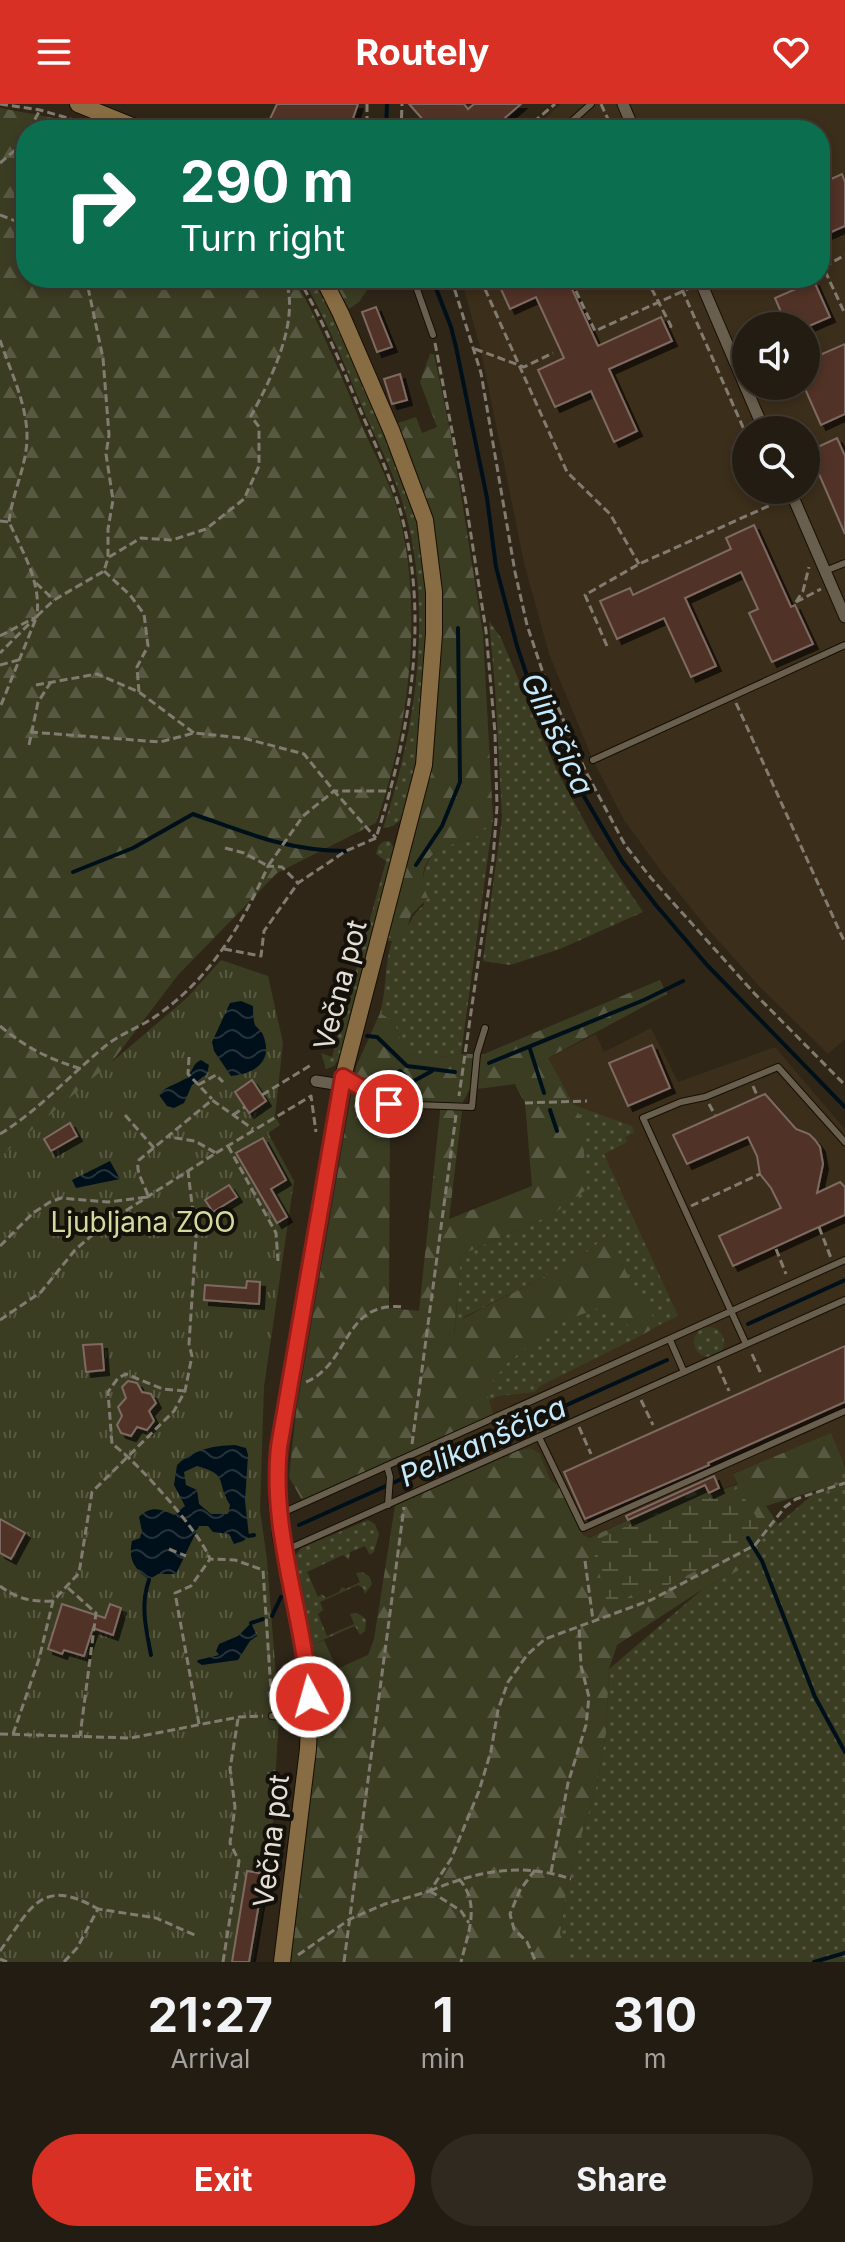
<!DOCTYPE html>
<meta charset="utf-8">
<style>
:root{--surface:#231c12;--page:#2f2920;--text:#f1f3f6;--muted:#a3a19f;--line:#403a32;--accent:#d93025}
body{margin:0;font-family:Inter,sans-serif;background:var(--page);color:var(--text);height:100vh;display:flex;flex-direction:column;font-size:30px;white-space:nowrap}
*{box-sizing:border-box;margin:0}
p{font-size:26px;color:var(--muted)}
.icon{flex:none;width:44px;height:44px;fill:none;stroke:currentColor;stroke-width:2;stroke-linecap:round;stroke-linejoin:round}
.map{position:relative;height:1858px;overflow:hidden}
.drawer{display:flex;flex-direction:column;background:var(--surface);flex:1}
.drawer>*{flex:none}
.banner{position:absolute;left:16px;top:16px;width:814px;height:168px;border-radius:32px;box-shadow:0 4px 12px #0003,0 0 0 2px var(--line);background:#0b6e4f;color:#fff;overflow:hidden}
.controls{position:absolute;left:732px;top:208px;display:grid;gap:16px}
.controls a{display:grid;place-items:center;width:88px;height:88px;border-radius:50%;background:var(--surface);box-shadow:0 4px 12px #0003,0 0 0 2px var(--line);font-size:40px}
.pin{position:absolute;display:grid;place-items:center;width:68px;height:68px;color:#fff;margin:-34px;border:4px solid #fff;border-radius:50%;box-shadow:0 2px 8px #0007}
.me{position:absolute;width:88px;margin:-44px;rotate:354deg;stroke-linejoin:round;filter:drop-shadow(0 0 6px #0008)}
.turn{display:flex;align-items:center;gap:28px;height:168px;padding:0 32px;font-size:36px}
.turn .icon{width:104px;height:104px;stroke-width:2.5}
.turn b{display:block;font-size:56px;line-height:68px}
.eta{display:flex;justify-content:space-evenly;align-items:center;height:136px;text-align:center}
.eta b{font-size:48px;font-weight:700;line-height:56px}
.action{display:flex;gap:16px;margin-top:auto;padding:16px 32px}
.action a{flex:1;height:92px;border-radius:48px;background:var(--accent);color:#fff;font-size:32px;font-weight:700;line-height:92px;text-align:center}
.action a+a{background:var(--page);color:var(--text)}
header{display:flex;justify-content:space-between;align-items:center;height:104px;padding:0 32px;background:var(--accent);color:#fff;font-size:36px;font-weight:700}
.map>svg:first-child{display:block}
.built{fill:#3b2e1a;fill-rule:evenodd}
.grass{fill:url(#grass-dots)}
.forest{fill:url(#forest-firs);fill-rule:evenodd}
.wetland{fill:url(#wetland-marsh)}
.park{fill:url(#park-tufts)}
.water{fill:url(#water-waves);fill-rule:evenodd}
.lines{fill:none;stroke-linecap:round;stroke-linejoin:round}
.stream{stroke:#00101a;stroke-width:4}
.building{fill:#513326;stroke:#7e6a62;stroke-width:2;filter:url(#shadow)}
.lane-casing{stroke:#170f03;stroke-width:8}
.street-casing{stroke:#170f03;stroke-width:13}
.secondary-casing{stroke:#170f03;stroke-width:18}
.path{stroke:#827b6f;stroke-width:3;stroke-dasharray:8 4;stroke-linecap:butt}
.lane{stroke:#695f4f;stroke-width:6}
.street{stroke:#695f4f;stroke-width:11}
.secondary{stroke:#886c43;stroke-width:16}
.route-casing{stroke:#8d1f18;stroke-width:20}
.route{stroke:#d93025;stroke-width:14}
.labels{text-anchor:middle;stroke-width:8;stroke-linejoin:round;paint-order:stroke}
.street-label{font-size:28px;fill:#e4ded5;stroke:#14100a}
.park-label{font-size:28px;fill:#d3da9e;stroke:#14100a}
.water-label{font-size:30px;font-style:italic;fill:#c4eafd;stroke:#14100a}
</style>
<header><svg class="icon" aria-label="menu" viewBox="0 0 24 24"><path d="M4 6h16M4 12h16M4 18h16"/></svg>Routely<svg class="icon" aria-label="heart" viewBox="0 0 24 24"><path d="M12 20l-8-8c-3-5 5-10 8-4 3-6 11-1 8 4z"/></svg></header>
<div class="map">
<svg width="845" height="1858" viewBox="0 0 845 1858">
<defs>
<pattern id="grass-dots" width="8" height="8" patternUnits="userSpaceOnUse" patternTransform="scale(2)"><rect width="8" height="8" fill="#3b3d23"/><path d="M2 2h.1M6 6h.1" fill="none" stroke="#575942" stroke-width="1.8" stroke-linecap="round"/></pattern>
<pattern id="forest-firs" width="22" height="20" patternUnits="userSpaceOnUse" patternTransform="scale(2)"><rect width="22" height="20" fill="#3b3d23"/><path d="M5 1l3.5 6h-7zM16 11l3.5 6h-7z" fill="#575942"/></pattern>
<pattern id="wetland-marsh" width="20" height="14" patternUnits="userSpaceOnUse" patternTransform="scale(2)"><rect width="20" height="14" fill="#3b3d23"/><path d="M1 5h8M5 5V1M11 12h8M15 12V8" fill="none" stroke="#575942"/></pattern>
<pattern id="park-tufts" width="24" height="20" patternUnits="userSpaceOnUse" patternTransform="scale(2)"><rect width="24" height="20" fill="#3b3d23"/><path d="M3 7l-1-3M5 7V3M7 7l1-3M15 17l-1-3M17 17v-4M19 17l1-3" fill="none" stroke="#575942"/></pattern>
<pattern id="water-waves" width="16" height="10" patternUnits="userSpaceOnUse" patternTransform="scale(2)"><rect width="16" height="10" fill="#00101a"/><path d="M0 5q4-4 8 0t8 0" fill="none" stroke="#25323a"/></pattern>
<filter id="shadow"><feDropShadow dx="5" dy="5" stdDeviation="0" flood-color="#0009"/></filter>
</defs>
<rect width="100%" height="100%" fill="#2f2618"/>
<g class="built">
<path d="M561,0H845V935L828,950L759,882L708,825L661,767L624,716L593,656L549,550L524,459L481,247L461,174H820V26H531ZM746,222H806V282H746ZM746,326H806V386H746Z"/>
<path d="M651,924L678,978L775,943L845,1025V1359L754,1362L734,1369L738,1379L708,1391L703,1382L588,1434L583,1431L566,1386L550,1375L540,1350L408,1397L415,1346L454,1234L553,1110L548,954L596,930L604,948Z"/>
</g>
<g class="grass">
<path d="M302,174H314L335,213L374,303L419,418L428,496L423,610L416,670L404,713L393,722L383,724C416,626 433,509 405,407C395,370 376,336 361,300C343,257 326,214 302,174Z"/>
<path d="M489,517L501,534L557,667L594,735L643,808L560,845L510,861L483,857L502,714L495,582Z"/>
<path d="M493,715L461,950L425,955L406,948L394,918L380,909C387,885 384,861 392,837H399C409,824 410,812 424,801C419,759 429,741 473,736Z"/>
<path d="M390,737L396,747L340,954L334,962L326,965L321,949L332,953L386,757L376,750C378,742 380,736 390,737Z"/>
<path d="M574,1001L632,1022L634,1029L625,1033L627,1038L604,1050L678,1212L659,1221L634,1186L609,1130L577,1156L464,1213L454,1234L461,1151L553,1110L581,1014Z"/>
<path d="M602,1202L642,1231L540,1282L535,1288L499,1292L489,1296L486,1285L509,1257L560,1218Z"/>
<circle cx="709" cy="1238" r="15"/>
<path d="M845,1363V1858H567L560,1830L569,1771L596,1684L606,1629L609,1565L703,1485L745,1463L741,1452Z"/>
<path d="M368,1416L375,1420L379,1430L374,1448L370,1451L365,1442L350,1448L349,1456L343,1451L307,1468L318,1493L322,1490L326,1494L339,1488L342,1483L346,1485L360,1478L356,1469L362,1468L369,1472L372,1480L365,1490L363,1484L358,1481L320,1498L323,1506L318,1510L327,1532L354,1520L350,1510C357,1508 361,1510 366,1516L365,1527L360,1531L355,1522L311,1541L294,1453L301,1444Z"/>
</g>
<g class="forest">
<path d="M0,4L59,15L93,26H26V174H294C322,224 343,276 365,329C379,359 394,387 401,419C423,514 408,628 376,719L277,769L178,871L76,1005L0,1066Z"/>
<path d="M331,174H366L367,186L359,198L349,205Z"/>
<path d="M430,250H434L454,346L483,530L493,715L473,736C438,740 412,756 428,794L411,811L406,828L399,837H385L425,687L434,636L441,526L436,441L425,393L395,320L416,313L422,329L437,323L420,278Z"/>
<path d="M660,876L667,890L548,954L581,1014L587,1085L553,1110L461,1151L454,1231L464,1214L577,1156L610,1130L634,1186L659,1221L642,1231L602,1203L560,1218L509,1257L486,1285L493,1310L302,1396L289,1373L296,1308L356,963L380,909L394,918L406,948L425,955L461,950H484ZM515,980L525,999L532,1082L449,1115L463,998L469,986ZM390,997L441,999L419,1207L389,1204Z"/>
<path d="M831,1329L845,1363L820,1385L766,1402L778,1420L741,1452L745,1463L703,1485L617,1541L609,1565L606,1629L596,1684L569,1771L560,1830L568,1848L567,1858H291L317,1641L316,1578L311,1541L324,1536L337,1565L368,1551L374,1535L395,1402L517,1347L530,1344L540,1350L550,1375L566,1386L583,1431L589,1434L704,1382L708,1391L738,1380L733,1370Z"/>
</g>
<path class="wetland" d="M739,1384C746,1400 761,1413 760,1429L736,1439L721,1455H710L694,1468L652,1489L632,1490L621,1500L608,1502L591,1438L703,1388L707,1395Z"/>
<path class="park" d="M221,856L268,872L283,939L275,1012L280,1021L268,1029L294,1077L264,1283L260,1406L267,1456L279,1612L270,1768L253,1858H0V1053L187,894Z"/>
<g class="water">
<path d="M241,897L253,902C253,907 253,916 255,921C257,924 262,927 263,931C274,958 254,970 231,972L214,947L212,938L230,899Z"/>
<path d="M201,956L209,961L207,970L192,981L184,999L174,1004L167,1002L159,991C167,980 181,980 188,972C194,965 192,960 201,956Z"/>
<path d="M110,1057L120,1075L76,1084L72,1076Z"/>
<path d="M235,1341L246,1344L248,1351L245,1397L249,1432L243,1437L234,1440L229,1430L213,1428L208,1422H199L176,1470H158L149,1476C134,1464 128,1456 132,1437L140,1434L142,1427L139,1413C151,1401 161,1405 174,1411L185,1402L174,1381L177,1361C194,1345 212,1342 235,1341ZM197,1362C230,1371 215,1377 230,1401L228,1410H211L199,1400L197,1386L186,1381L184,1368Z"/>
<path d="M251,1519L257,1532L250,1537L238,1556L202,1561L197,1558L198,1556L219,1551L216,1547L219,1540L238,1532Z"/>
</g>
<g class="lines">
<g class="stream">
<path d="M386,26L387,0"/>
<path d="M432,174L451,223L456,243L487,394L496,463L517,542L530,581L572,672L622,757L655,800L707,861L845,1003"/>
<path d="M416,761L442,722L460,678L458,524"/>
<path d="M73,768L133,744L193,710C247,729 288,747 346,747"/>
<path d="M367,932L377,933L407,962L455,968"/>
<path d="M530,945L544,989"/>
<path d="M489,959L644,896L683,877"/>
<path d="M386,978L400,967L412,978L432,967"/>
<path d="M550,1006L557,1027"/>
<path d="M748,1220L845,1176"/>
<path d="M299,1421L667,1256"/>
<path d="M249,1432L254,1431"/>
<path d="M748,1434L762,1457L815,1593L845,1648"/>
<path d="M149,1476C140,1501 146,1525 151,1551"/>
<path d="M272,1512L281,1493"/>
<path d="M251,1519L263,1515"/>
<path d="M814,1858L845,1849"/>
</g>
</g>
<g class="building">
<path d="M277,0H358L349,26H288L269,17Z"/>
<path d="M409,0H464L468,5L474,0H521L491,26H416L425,18Z"/>
<path d="M842,70L845,78V122L820,133V80Z"/>
<path d="M496,174H567L598,242L661,213L672,237L609,265L637,327L614,338L591,287L555,303L538,266L564,254L536,193L510,205Z"/>
<path d="M814,177L830,213L809,222H787L775,194Z"/>
<path d="M376,203L392,243L377,248L362,208Z"/>
<path d="M845,240V310L821,321L806,287V257Z"/>
<path d="M400,270L407,296L392,300L384,275Z"/>
<path d="M837,334L845,352V430L809,347Z"/>
<path d="M754,421L791,503L795,501L813,540L772,558L749,509L758,505L741,468L685,494L716,562L691,573L664,514L617,535L600,497L630,484L633,491L731,445L726,434Z"/>
<path d="M652,941L670,984L628,1002L609,959Z"/>
<path d="M252,976L266,997L249,1009L235,988Z"/>
<path d="M765,990L796,1025L809,1030L815,1036L820,1043L823,1060L817,1089L840,1078L845,1083V1111L733,1162L719,1132L781,1104L771,1084L760,1070L757,1052L748,1033L687,1060L673,1031Z"/>
<path d="M70,1019L77,1032L51,1047L44,1035Z"/>
<path d="M263,1034L286,1076L271,1085L287,1113L277,1119L236,1049Z"/>
<path d="M229,1081L237,1093L213,1108L205,1096Z"/>
<path d="M247,1177L260,1178L259,1200L204,1196L205,1181L246,1184Z"/>
<path d="M102,1240L104,1266L86,1268L83,1241Z"/>
<path d="M845,1242V1298L708,1359L709,1361L585,1415L564,1368Z"/>
<path d="M128,1277L137,1279L142,1288L151,1290L156,1299L149,1307L154,1317L147,1326L137,1323L131,1332L121,1329L117,1321L122,1312L118,1303L126,1294L122,1283Z"/>
<path d="M714,1372L719,1384L709,1389L705,1381L628,1416L626,1412Z"/>
<path d="M0,1415L25,1429L11,1455L0,1449Z"/>
<path d="M62,1500L105,1514L110,1500L121,1504L113,1531L93,1524L84,1552L64,1546L62,1550L48,1545Z"/>
<path d="M247,1767L264,1770L249,1858H232Z"/>
</g>
<g class="lines">
<defs>
<g id="lane">
<path d="M562,26L591,0"/>
<path d="M413,174L433,231"/>
<path d="M825,467L845,459"/>
<path d="M593,656L845,541"/>
<path d="M346,975L389,1000L472,1003L477,950L485,924"/>
<path d="M670,1236L684,1268"/>
<path d="M746,1240L643,1014L681,998L705,993L778,963L845,1038"/>
<path d="M539,1333L583,1424L845,1307"/>
<path d="M387,1362L390,1373L388,1401"/>
<path d="M282,1409L845,1156"/>
<path d="M286,1446L845,1196"/>
<path d="M272,1612L308,1616"/>
</g>
<g id="street">
<path d="M623,0L634,26"/>
<path d="M699,174L764,326"/>
<path d="M790,386L845,513"/>
<path d="M316,977L341,981"/>
</g>
<g id="secondary">
<path d="M78,0L142,26"/>
<path d="M282,1858L308,1645L310,1593L302,1533L281,1434L277,1395L279,1343L341,981L424,661L434,530V488L425,416L392,328L341,210L323,174"/>
</g>
</defs>
<use href="#lane" class="lane-casing"/>
<use href="#street" class="street-casing"/>
<use href="#secondary" class="secondary-casing"/>
<g class="path">
<path d="M0,0L40,6L71,15"/>
<path d="M367,0V26"/>
<path d="M601,0L613,26"/>
<path d="M29,26L40,6"/>
<path d="M401,26L402,0"/>
<path d="M524,26L555,0"/>
<path d="M0,59L20,42L26,31"/>
<path d="M0,111L26,121"/>
<path d="M820,156L845,210"/>
<path d="M824,163L845,151"/>
<path d="M451,174L481,269L515,468L527,521L543,569L586,668L625,741L651,774L754,889L845,981"/>
<path d="M480,174L567,368L610,410L639,460"/>
<path d="M589,174L573,181L595,227L690,184"/>
<path d="M646,174L671,222L669,227"/>
<path d="M677,174L746,330"/>
<path d="M0,236C10,267 27,299 27,333C27,362 12,389 9,418"/>
<path d="M435,239L466,399L486,527L495,629L497,703L493,755L459,992"/>
<path d="M475,245L524,263L553,249"/>
<path d="M771,386L776,397"/>
<path d="M0,417L9,418C23,449 41,477 37,512L0,549"/>
<path d="M109,453L141,434L172,436L206,425L244,395L259,362V323L251,312C271,275 301,216 285,174"/>
<path d="M104,467L130,491L144,510L148,542L137,563L139,588"/>
<path d="M36,479L54,496"/>
<path d="M796,498L803,487L809,463"/>
<path d="M796,498L821,485"/>
<path d="M0,532L34,514"/>
<path d="M607,542L585,491L639,460L782,396"/>
<path d="M0,561L22,555"/>
<path d="M36,581L97,570L139,588L194,629"/>
<path d="M736,599L845,839"/>
<path d="M1,601L37,512L54,496L104,467L108,454V425L113,396L106,350L109,331L103,254L86,174"/>
<path d="M30,628L160,638L194,629L243,634L304,650L334,687L376,734"/>
<path d="M29,641L38,598L51,578"/>
<path d="M225,744L244,749L268,762L303,712L334,687H391"/>
<path d="M224,845L261,852L264,827L298,779L346,747L376,734C408,634 429,525 404,421C394,379 375,340 358,301C340,258 322,214 298,174"/>
<path d="M0,922C25,943 50,956 82,965"/>
<path d="M189,953L188,970L212,995"/>
<path d="M198,981L216,971L223,978"/>
<path d="M753,982L757,991"/>
<path d="M262,991L311,961"/>
<path d="M525,999L587,997"/>
<path d="M709,1000L715,1011"/>
<path d="M354,1002L378,1005"/>
<path d="M125,1011L154,1044"/>
<path d="M233,1011L245,1003"/>
<path d="M0,1030C39,1006 68,973 103,944C119,930 139,924 156,912C210,875 242,821 268,762L282,763L298,779"/>
<path d="M228,1042L276,1129L278,1157"/>
<path d="M216,1049L311,992L316,1028"/>
<path d="M691,1102L760,1070"/>
<path d="M819,1123L831,1154"/>
<path d="M0,1142L33,1109L50,1098L61,1094L108,1098L148,1093C146,1081 134,1068 139,1056L212,996L253,1025"/>
<path d="M776,1145L786,1170"/>
<path d="M0,1216L41,1188L75,1146L105,1120L216,1049L195,1037L169,1033"/>
<path d="M752,1250L762,1272"/>
<path d="M718,1262L729,1287"/>
<path d="M306,1278C351,1259 342,1197 403,1203"/>
<path d="M185,1287L163,1285L126,1270L118,1274L108,1288L112,1340C136,1356 200,1428 210,1455L235,1456L263,1466L272,1602"/>
<path d="M641,1296L653,1321"/>
<path d="M579,1323L591,1350"/>
<path d="M412,1340L456,1011"/>
<path d="M407,1380L409,1364"/>
<path d="M169,1445L186,1452"/>
<path d="M585,1457L593,1516"/>
<path d="M0,1482C17,1495 32,1498 52,1497"/>
<path d="M68,1484L96,1509L80,1632"/>
<path d="M199,1620L175,1489L191,1482L210,1455"/>
<path d="M0,1630L131,1634L239,1613L263,1612"/>
<path d="M13,1630L39,1555L53,1497L79,1469L92,1388L174,1307L185,1287L192,1252L189,1240L196,1134L188,1067"/>
<path d="M535,1766L520,1786L510,1810L514,1825L527,1838L536,1858"/>
<path d="M551,1768L568,1679L586,1621L589,1593L581,1562L579,1522"/>
<path d="M459,1775C481,1800 468,1829 461,1858"/>
<path d="M430,1787C477,1767 521,1758 571,1775"/>
<path d="M430,1787L461,1807L469,1819"/>
<path d="M0,1847C31,1804 41,1772 98,1805"/>
<path d="M298,1851L350,1815L385,1800L430,1787L451,1755L479,1687L491,1647L498,1606L508,1578L527,1551L545,1535L651,1496L755,1441L785,1403L796,1395L845,1379"/>
<path d="M0,1855L7,1858"/>
<path d="M64,1858L77,1844L98,1805L156,1814L197,1832"/>
<path d="M223,1858L239,1757L230,1739L235,1703L230,1665L238,1615"/>
<path d="M344,1858L404,1403"/>
</g>
<use href="#lane" class="lane"/>
<use href="#street" class="street"/>
<use href="#secondary" class="secondary"/>
</g>
<g class="lines">
<defs>
<path id="route" d="M310,1593C303,1508 270,1428 279,1343L343,973L389,1000"/>
</defs>
<use href="#route" class="route-casing"/>
<use href="#route" class="route"/>
</g>
<g class="labels">
<g class="street-label">
<text transform="translate(340 881) rotate(-75)" y="10">Večna pot</text>
<text transform="translate(271 1737) rotate(-83)" y="10">Večna pot</text>
</g>
<g class="park-label">
<text x="143" y="1128">Ljubljana ZOO</text>
</g>
<g class="water-label">
<text transform="translate(557 630) rotate(65)" y="10">Glinščica</text>
<text transform="translate(483 1338) rotate(-24)" y="10">Pelikanščica</text>
</g>
</g>
</svg>
<div class="controls">
<a><svg class="icon" aria-label="sound" viewBox="0 0 24 24"><path d="M4 9h4l5-4v14l-5-4H4zM17 9q2 3 0 6"/></svg></a>
<a><svg class="icon" aria-label="search" viewBox="0 0 24 24"><circle cx="10" cy="10" r="6"/><path d="M15 15l6 6"/></svg></a>
</div>
<div class="pin" style="left:389px;top:1000px;background:#d93025"><svg class="icon" aria-label="arrive" viewBox="0 0 24 24"><path d="M6 21V4h12l-3 4 3 4H6"/></svg></div>
<svg class="me" style="left:310px;top:1593px" viewBox="-20 -20 40 40"><circle r="17" fill="#d93025" stroke="#fff" stroke-width="3"/><path d="M0-11L8 9 0 5-8 9z" fill="#fff"/></svg>
<div class="banner">
<div class="turn"><svg class="icon" aria-label="right" viewBox="0 0 24 24"><path d="M7 20v-9h11M14 6l5 5-5 5"/></svg><div><b>290 m</b>Turn right</div></div>
</div>
</div>
<section class="drawer">
<div class="eta">
<div><b>21:27</b><p>Arrival</p></div>
<div><b>1</b><p>min</p></div>
<div><b>310</b><p>m</p></div>
</div>
<div class="action"><a>Exit</a><a>Share</a></div>
</section>
